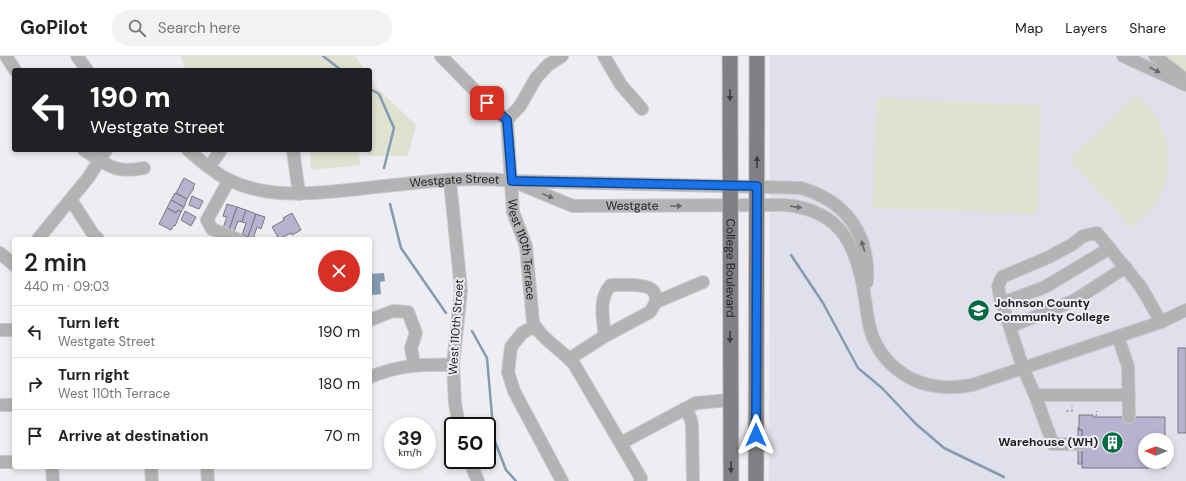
<!DOCTYPE html>
<meta charset="utf-8">
<style>
:root{--surface:#fff;--page:#f2f2f2;--text:#222;--muted:#767676;--line:#e0e0e0}
body{margin:0;font-family:"DM Sans",sans-serif;background:var(--page);color:var(--text);height:100vh;display:flex;flex-direction:column;font-size:15px;white-space:nowrap}
*{box-sizing:border-box;margin:0}
p{font-size:13px;color:var(--muted)}
.icon{flex:none;width:22px;height:22px;fill:none;stroke:currentColor;stroke-width:2;stroke-linecap:round;stroke-linejoin:round}
.map{position:relative;flex:1;overflow:hidden}
.details{position:absolute;left:12px;top:181px;width:360px;height:232px;display:flex;flex-direction:column;background:var(--surface);border-radius:4px;box-shadow:0 2px 6px #0003}
.details>*{flex:none}
.top-card{position:absolute;left:12px;top:12px;width:360px;height:84px;border-radius:4px;box-shadow:0 2px 6px #0003;background:#202124;color:#fff;overflow:hidden}
.needle{width:26px;rotate:270deg}
.tools{position:absolute;left:1138px;top:377px;display:grid;gap:8px}
.tools a{display:grid;place-items:center;width:36px;height:36px;border-radius:50%;background:var(--surface);box-shadow:0 2px 6px #0003;font-size:20px}
.speed{position:absolute;left:384px;top:361px;display:flex;gap:8px;font-size:20px;font-weight:700;text-align:center}
.speed>*{display:grid;place-content:center;width:52px;height:52px;border-radius:50%;background:var(--surface);box-shadow:0 2px 6px #0003;line-height:1}
.speed small{font-size:10px;font-weight:400}
.speed .limit{border:2px solid #111;border-radius:6px;background:#fff;color:#111}
.pin{position:absolute;display:grid;place-items:center;width:34px;height:34px;color:#fff;margin:-17px;border-radius:8px;box-shadow:0 2px 6px #0006}
.me{position:absolute;width:44px;margin:-22px;rotate:0deg;stroke-linejoin:round;filter:drop-shadow(0 0 3px #0008)}
.turn{display:flex;align-items:center;gap:14px;height:84px;padding:0 12px;font-size:18px}
.turn .icon{width:52px;height:52px;stroke-width:2.5}
.turn b{display:block;font-size:28px;line-height:34px}
.round{display:grid;place-items:center;flex:none;width:42px;height:42px;border-radius:21px;background:var(--page)}
.overview{display:flex;align-items:center;justify-content:space-between;height:68px;padding:0 12px}
h1{font-size:24px;font-weight:600;line-height:30px}
ul{padding:0;list-style:none}
li{display:flex;align-items:center;gap:12px;height:52px;padding:0 12px;border-top:1px solid var(--line)}
li div{flex:1}
li b{display:block;font-size:15px}
li em{font-style:normal}
header{display:flex;align-items:center;gap:24px;box-sizing:border-box;height:56px;padding:0 20px;background:var(--surface);border-bottom:1px solid var(--line)}
header strong{font-size:19px}
nav{display:flex;gap:22px;margin-inline-start:auto;font-size:14px}
.search{width:280px;height:36px;background:var(--page);display:flex;align-items:center;gap:10px;box-sizing:border-box;padding:0 14px;border-radius:22px;color:var(--muted);font-size:15px}
.map>svg:first-child{display:block}
.built{fill:#dfe0ec;fill-rule:evenodd}
.green{fill:#dee2cf}
.water{fill:#839bb1}
.lines{fill:none;stroke-linecap:round;stroke-linejoin:round}
.stream{stroke:#839bb1;stroke-width:2.5}
.building{fill:#b6b2d0;stroke:#79797d}
.minor-casing{stroke:#c8c8cc;stroke-width:14}
.major-casing{stroke:#c8c8cc;stroke-width:17}
.path{stroke:#9f9fa3;stroke-width:1.5;stroke-dasharray:3 2;stroke-linecap:butt}
.minor{stroke:#b3b2b4;stroke-width:12}
.major{stroke:#828084;stroke-width:15}
.oneway{fill:#69686a}
.oneway2{fill:#3d3c3f}
.route-casing{stroke:#114b97;stroke-width:10}
.route{stroke:#1a73e8;stroke-width:7}
.labels{text-anchor:middle;stroke-width:4;stroke-linejoin:round;paint-order:stroke}
.street-label{font-size:12px;fill:#1f1f21;stroke:#ededf2}
.poi-label{font-size:12px;font-weight:bold;fill:#1f1f21;stroke:#ededf2;text-anchor:start}
</style>
<header>
<strong>GoPilot</strong>
<div class="search"><svg class="icon" aria-label="search" viewBox="0 0 24 24"><circle cx="10" cy="10" r="6"/><path d="M15 15l6 6"/></svg>Search here</div>
<nav><a>Map</a><a>Layers</a><a>Share</a></nav>
</header>
<div class="map">
<svg width="1186" height="425" viewBox="0 0 1186 425">
<rect width="100%" height="100%" fill="#ededf2"/>
<path class="built" d="M770,0H1186V425H769ZM1145,384H1167V406H1145Z"/>
<g class="green">
<path d="M181,0H355L365,14H185Z"/>
<path d="M1161,0H1184L1186,2V21Z"/>
<path d="M370,22L375,30L416,69L408,100H370L365,94H370Z"/>
<path d="M1136,39C1140,43 1146,47 1150,52C1169,75 1174,113 1160,140C1154,153 1142,163 1131,171L1073,108V99Z"/>
<path d="M877,42L1041,49L1037,158L873,152Z"/>
<path d="M310,94H359L360,109L311,114Z"/>
</g>
<path class="water" d="M384,217L385,225L380,226L381,238L372,239L370,218Z"/>
<g class="lines">
<g class="stream">
<path d="M323,0L341,14"/>
<path d="M370,33L379,38L394,72L384,112"/>
<path d="M390,148L401,192L446,257"/>
<path d="M791,199L823,247L858,312L882,332L916,368L944,392L1004,421"/>
<path d="M472,275L487,302L494,383L506,414L516,425"/>
</g>
</g>
<g class="building">
<path d="M184,122L195,128L193,131L194,132L187,143L176,137Z"/>
<path d="M175,137L187,143L184,151L171,144Z"/>
<path d="M192,140L203,145L199,153L189,149Z"/>
<path d="M171,144L184,151L181,156L178,154L176,157L167,152Z"/>
<path d="M227,148L237,151L229,174L223,172L227,161L223,160Z"/>
<path d="M237,151L246,154L242,166L238,165L234,176L229,174Z"/>
<path d="M167,152L176,157L178,154L181,156L175,170L174,169L171,174L159,168Z"/>
<path d="M246,154L256,158L248,181L242,179L246,167L242,166Z"/>
<path d="M185,155L196,161L191,170L181,164Z"/>
<path d="M292,157L301,174L292,179L291,177L279,183L272,171L284,164L283,162Z"/>
<path d="M256,158L265,161L261,173L257,171L253,183L248,181Z"/>
<rect x="1178" y="292" width="8" height="85"/>
<path d="M1079,359H1093V361H1165V384H1145V406H1165V412H1082V374H1079Z"/>
<path d="M1078,371L1079,374H1082V408H1078Z"/>
</g>
<g class="lines">
<defs>
<g id="minor">
<path d="M6,0L15,14"/>
<path d="M77,0L87,14"/>
<path id="s1" d="M441,0L487,47L507,64L513,156L526,190L533,266C539,281 562,294 574,308L641,422L640,425"/>
<path d="M604,0L621,29L642,53"/>
<path d="M1123,0L1186,29"/>
<path d="M1155,0L1182,21"/>
<path d="M507,64L520,50L536,22L548,9L562,0"/>
<path d="M84,94C108,109 114,118 144,112"/>
<path id="s2" d="M188,94C201,105 214,117 229,124C270,144 315,137 358,133C409,128 461,119 512,125L801,132C846,145 870,178 867,226"/>
<path d="M293,94L299,138"/>
<path d="M209,111L221,94"/>
<path d="M229,124L207,164L212,173L237,183"/>
<path d="M450,125L461,234L453,309L455,347L459,370"/>
<path id="s3" d="M512,125L573,150L785,149C843,154 858,193 865,243C867,255 868,268 872,279C879,298 892,312 910,322C929,332 950,333 972,329L1161,266L1186,254"/>
<path d="M71,144L93,178L98,183"/>
<path d="M38,183L88,122L106,94"/>
<path d="M0,197L14,209"/>
<path d="M656,246L703,226"/>
<path d="M1002,247L1045,231L1110,192"/>
<path d="M370,264L393,255L408,256L416,277L411,292L414,308"/>
<path d="M535,270L522,277L511,291L508,316L514,335L562,425"/>
<path d="M1010,271L1075,244L1126,211"/>
<path d="M0,274H14"/>
<path d="M1118,281L1128,310L1129,361"/>
<path d="M569,303L605,280C603,263 598,242 611,229C621,229 649,227 654,236C656,239 656,243 656,246L650,256L605,280"/>
<path d="M370,321C399,309 422,308 453,309"/>
<path d="M1035,339H1129"/>
<path d="M0,349H14"/>
<path d="M684,353L690,361L692,369L693,425"/>
<path d="M621,387L696,347L730,344"/>
<path d="M1082,388H1053L1035,339L1023,312L1000,241L998,230L1002,221L1049,201L1073,188L1083,180L1097,177L1141,231L1161,266"/>
<path d="M469,404L478,425"/>
<path d="M0,406H14"/>
<path d="M52,411L53,425"/>
<path d="M151,411L152,425"/>
<path d="M207,411L208,425"/>
</g>
<g id="major">
<path id="s4" d="M730,0L731,425"/>
<path d="M756,425L757,0"/>
</g>
</defs>
<use href="#minor" class="minor-casing"/>
<use href="#major" class="major-casing"/>
<g class="path">
<path d="M1066,355H1072V350"/>
<path d="M1156,360V361"/>
<path d="M1096,361L1097,355"/>
</g>
<use href="#minor" class="minor"/>
<use href="#major" class="major"/>
</g>
<defs><path id="oneway-solid" d="M-6-.8H1V-3.2L6.5 0L1 3.2V.8H-6Z"/></defs>
<g class="oneway">
<use href="#oneway-solid" transform="translate(1155 14) rotate(27)"/>
<use href="#oneway-solid" transform="translate(548 140) rotate(22)"/>
<use href="#oneway-solid" transform="translate(676 150)"/>
<use href="#oneway-solid" transform="translate(796 151) rotate(8)"/>
<use href="#oneway-solid" transform="translate(863 190) rotate(-106)"/>
</g>
<g class="oneway2">
<use href="#oneway-solid" transform="translate(730 39) rotate(90)"/>
<use href="#oneway-solid" transform="translate(757 106) rotate(-90)"/>
<use href="#oneway-solid" transform="translate(730 281) rotate(90)"/>
<use href="#oneway-solid" transform="translate(731 411) rotate(90)"/>
</g>
<g class="lines">
<defs>
<path id="route" d="M487,47L507,64L512,125L757,130L756,379"/>
</defs>
<use href="#route" class="route-casing"/>
<use href="#route" class="route"/>
</g>
<defs>
<symbol id="university-disc" viewBox="-11 -11 22 22"><circle r="9.5" fill="#026a40" stroke="#ededf2"/><path d="M0-5L7-2L0 1L-7-2ZM-4 1L0 2.5L4 1V4Q0 6-4 4Z" fill="#fff"/></symbol>
<symbol id="building-disc" viewBox="-11 -11 22 22"><circle r="9.5" fill="#026a40" stroke="#ededf2"/><path d="M-4-6H4V6H1V3H-1V6H-4ZM-2.5-4.3h1.7v1.8h-1.7ZM.8-4.3h1.7v1.8H.8ZM-2.5-1h1.7V.8h-1.7ZM.8-1h1.7V.8H.8Z" fill="#fff"/></symbol>
</defs>
<g fill-rule="evenodd">
<use href="#university-disc" x="966" y="242" width="25" height="25"/>
<use href="#building-disc" x="1100" y="374" width="25" height="25"/>
</g>
<g class="labels">
<g class="street-label">
<text dy="4" stroke="none"><textPath href="#s2" startOffset="279">Westgate Street</textPath></text>
<text dy="4" stroke="none"><textPath href="#s3" startOffset="125">Westgate</textPath></text>
<text dy="4" stroke="none"><textPath href="#s1" startOffset="223">West 110th Terrace</textPath></text>
<text dy="4" stroke="none"><textPath href="#s4" startOffset="212">College Boulevard</textPath></text>
<text transform="translate(456 271) rotate(-86)" y="4">West 110th Street</text>
</g>
<g class="poi-label">
<text x="994" y="251">Johnson County<tspan x="994" dy="14">Community College</tspan></text>
<text x="1098" y="390" text-anchor="end">Warehouse (WH)</text>
</g>
</g>
</svg>
<div class="tools">
<a><svg class="needle" viewBox="-14 -14 28 28"><path d="M0-13l5 13h-10z" fill="#e53935"/><path d="M0 13l5-13h-10z" fill="#767676"/></svg></a>
</div>
<div class="speed"><div>39<small>km/h</small></div><div class="limit">50</div></div>
<div class="pin" style="left:487px;top:47px;background:#d93025"><svg class="icon" aria-label="arrive" viewBox="0 0 24 24"><path d="M6 21V4h12l-3 4 3 4H6"/></svg></div>
<svg class="me" style="left:756px;top:379px" viewBox="-20 -20 40 40"><path d="M0-17L14 15 0 8-14 15z" fill="#1a73e8" stroke="#fff" stroke-width="4"/></svg>
<div class="top-card">
<div class="turn"><svg class="icon" aria-label="left" viewBox="0 0 24 24"><path d="M17 20v-9H6M10 6l-5 5 5 5"/></svg><div><b>190 m</b>Westgate Street</div></div>
</div>
<section class="details">
<div class="overview"><div><h1>2 min</h1><p>440 m · 09:03</p></div><a class="round" style="background:#d93025;color:#fff"><svg class="icon" aria-label="close" viewBox="0 0 24 24"><path d="M6 6l12 12M18 6L6 18"/></svg></a></div>
<ul>
<li><svg class="icon" aria-label="left" viewBox="0 0 24 24"><path d="M17 20v-9H6M10 6l-5 5 5 5"/></svg><div><b>Turn left</b><p>Westgate Street</p></div><em>190 m</em></li>
<li><svg class="icon" aria-label="right" viewBox="0 0 24 24"><path d="M7 20v-9h11M14 6l5 5-5 5"/></svg><div><b>Turn right</b><p>West 110th Terrace</p></div><em>180 m</em></li>
<li><svg class="icon" aria-label="arrive" viewBox="0 0 24 24"><path d="M6 21V4h12l-3 4 3 4H6"/></svg><div><b>Arrive at destination</b></div><em>70 m</em></li>
</ul>
</section>
</div>
